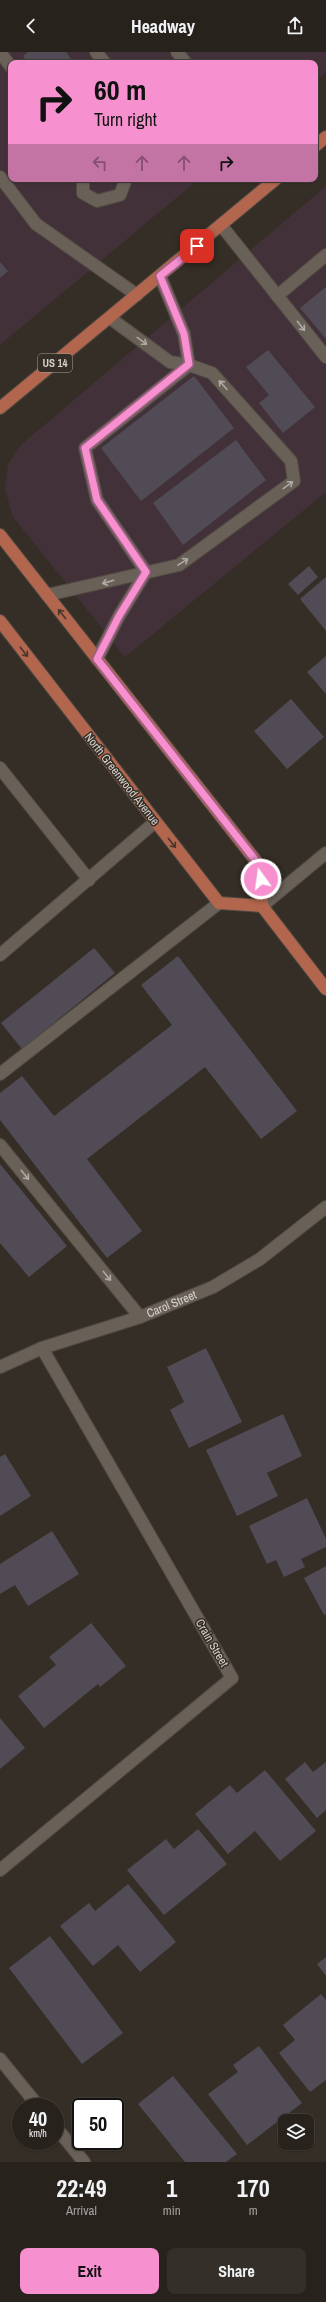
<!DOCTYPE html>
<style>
:root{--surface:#28221c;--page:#342f29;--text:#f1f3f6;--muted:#a5a4a3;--line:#443f3b;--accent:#f690cf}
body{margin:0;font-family:"Archivo Narrow",sans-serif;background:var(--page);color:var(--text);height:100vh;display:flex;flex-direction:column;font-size:15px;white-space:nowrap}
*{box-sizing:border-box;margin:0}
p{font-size:13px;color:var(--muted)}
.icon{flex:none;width:22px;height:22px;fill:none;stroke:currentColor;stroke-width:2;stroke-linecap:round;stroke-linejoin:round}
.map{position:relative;height:2110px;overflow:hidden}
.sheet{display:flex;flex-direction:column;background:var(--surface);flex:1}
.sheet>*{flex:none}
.top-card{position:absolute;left:8px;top:8px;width:310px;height:122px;border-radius:8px;box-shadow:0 1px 3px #0004,0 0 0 1px var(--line);background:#f690cf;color:#111;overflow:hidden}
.buttons{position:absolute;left:278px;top:2062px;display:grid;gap:8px}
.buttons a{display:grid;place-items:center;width:36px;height:36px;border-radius:8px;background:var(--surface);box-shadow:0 1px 3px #0004,0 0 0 1px var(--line);font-size:20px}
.speed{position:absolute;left:12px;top:2046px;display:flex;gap:8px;font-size:20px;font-weight:700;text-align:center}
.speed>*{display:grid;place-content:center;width:52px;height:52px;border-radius:50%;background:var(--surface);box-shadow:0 1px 3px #0004,0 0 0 1px var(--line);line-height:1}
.speed small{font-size:10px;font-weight:400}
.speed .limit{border:2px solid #111;border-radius:6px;background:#fff;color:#111}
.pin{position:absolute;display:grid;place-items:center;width:34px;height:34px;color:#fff;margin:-17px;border-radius:8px;box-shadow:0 2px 6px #0006}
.me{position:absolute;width:44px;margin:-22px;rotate:346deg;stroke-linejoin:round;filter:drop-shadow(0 0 3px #0008)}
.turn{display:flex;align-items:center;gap:14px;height:84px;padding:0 20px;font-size:18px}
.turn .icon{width:52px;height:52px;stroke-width:2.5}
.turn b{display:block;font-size:28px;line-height:34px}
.lanes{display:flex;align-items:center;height:38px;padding:0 20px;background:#0003;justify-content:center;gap:20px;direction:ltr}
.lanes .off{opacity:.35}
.eta{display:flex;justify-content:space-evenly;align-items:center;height:68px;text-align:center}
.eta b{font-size:24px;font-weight:700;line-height:28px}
.action{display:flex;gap:8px;margin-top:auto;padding:8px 20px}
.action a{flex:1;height:46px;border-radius:8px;background:var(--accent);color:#111;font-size:16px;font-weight:700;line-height:46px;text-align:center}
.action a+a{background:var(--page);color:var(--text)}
header{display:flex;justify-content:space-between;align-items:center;height:52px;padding:0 20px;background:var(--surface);font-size:18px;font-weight:700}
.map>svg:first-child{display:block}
.commercial{fill:#43313a}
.building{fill:#504b55}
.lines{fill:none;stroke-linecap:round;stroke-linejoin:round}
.minor-casing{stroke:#514b43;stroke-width:14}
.major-casing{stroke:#514b43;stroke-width:14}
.minor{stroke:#696057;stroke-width:12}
.major{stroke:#b2664d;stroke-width:12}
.oneway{stroke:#b0aaa4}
.oneway2{stroke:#48362c}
.route-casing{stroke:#a05e87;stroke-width:10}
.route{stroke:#f690cf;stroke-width:7}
.labels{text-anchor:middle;stroke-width:3;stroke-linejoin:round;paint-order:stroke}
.shield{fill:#352e26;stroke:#a6a19b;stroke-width:1}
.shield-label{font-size:11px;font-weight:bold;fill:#d7d2cd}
.street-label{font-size:12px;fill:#d7d2cd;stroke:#352e26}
</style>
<header><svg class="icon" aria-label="back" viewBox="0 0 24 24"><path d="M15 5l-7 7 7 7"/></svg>Headway<svg class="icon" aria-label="share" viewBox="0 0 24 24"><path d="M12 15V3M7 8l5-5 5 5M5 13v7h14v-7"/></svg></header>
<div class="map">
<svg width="326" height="2110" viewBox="0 0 326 2110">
<rect width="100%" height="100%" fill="#352e26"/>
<g class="commercial">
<path d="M0,0H326V20L315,30V11H11V127H199L0,293Z"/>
<path d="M326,134V440L125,605L13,465L5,438L8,412L22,392Z"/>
</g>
<g class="building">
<path d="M28,0H66L74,11H28L23,4Z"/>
<path d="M0,210L8,219L0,226Z"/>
<path d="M326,235V287L300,256Z"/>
<path d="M268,298L315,355L283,381L259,351L269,343L246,315Z"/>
<path d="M194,324L234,376L141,449L101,396Z"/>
<path d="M236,388L266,428L183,493L153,451Z"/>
<path d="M309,514L318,525L298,543L288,532Z"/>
<path d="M326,525V579L300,547Z"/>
<path d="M326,604V642L307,620Z"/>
<path d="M291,647L324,685L287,717L254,679Z"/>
<path d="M94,896L115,921L22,997L1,971Z"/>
<path d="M178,904L297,1059L261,1087L205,1015L87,1107L142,1179L107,1206L0,1068V1041L22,1024L54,1064L172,973L141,933Z"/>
<path d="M0,1112L67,1194L29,1225L0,1191Z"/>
<path d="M206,1296L242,1370L189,1396L170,1358L184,1350L167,1315Z"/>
<path d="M283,1362L302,1404L267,1421L278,1444L237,1464L206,1398Z"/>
<path d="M5,1402L31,1444L0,1464V1405Z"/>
<path d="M307,1446L326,1487V1495L301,1507L305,1515L284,1525L276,1508L267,1512L249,1474Z"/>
<path d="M52,1479L79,1522L28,1554L15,1533L0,1542V1512Z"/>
<path d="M326,1514V1562L324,1563L304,1526Z"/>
<path d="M91,1571L126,1614L100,1635L98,1632L44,1676L18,1644L56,1613L49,1605Z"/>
<path d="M0,1666L25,1696L0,1717Z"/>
<path d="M305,1710L313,1720L326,1710V1758L317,1766L285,1727Z"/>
<path d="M265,1718L316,1779L280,1809L255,1779L228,1802L195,1762L230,1733L237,1741Z"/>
<path d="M198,1777L227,1812L164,1863L127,1818L166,1787L174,1797Z"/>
<path d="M128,1832L176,1890L140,1920L118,1893L93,1914L60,1874L89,1851L95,1859Z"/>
<path d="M50,1884L123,1981L82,2012L9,1916Z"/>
<path d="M326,1905V1924L317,1912Z"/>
<path d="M321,1942L326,1948V2028L310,2040L279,2001L295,1988L283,1973Z"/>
<path d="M259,1994L302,2051L247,2093L208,2042L238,2020L233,2013Z"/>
<path d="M173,2024L237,2102L226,2110H185L138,2052Z"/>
</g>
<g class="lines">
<defs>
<g id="minor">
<path d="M0,0L11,15"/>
<path d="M96,0L105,11"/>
<path d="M177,0L186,11"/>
<path d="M0,125L36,172L137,243"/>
<path d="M83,127V141L97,149L120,143L126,127"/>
<path d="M221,173L326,305"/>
<path d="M160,224L184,282L189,313"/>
<path d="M277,244L326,203"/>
<path d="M146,520L97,448L85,396L189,313"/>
<path d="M47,543L179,513L294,429L291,409L212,321L189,313L170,310L110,266"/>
<path d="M97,607L119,564L146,520"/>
<path d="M0,716L89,828"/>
<path d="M262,854L326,801"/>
<path d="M0,903L155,770"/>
<path d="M0,1022L219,851"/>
<path d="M0,1093L140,1265"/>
<path id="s1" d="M0,1315L42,1296L140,1265L213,1235L260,1207L326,1155"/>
<path d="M0,1818L232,1626L42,1296"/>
<path d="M0,2007L39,2055"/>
<path d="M55,2074L84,2110"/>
</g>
<g id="major">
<path d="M315,94L326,85"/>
<path d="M0,356L276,127"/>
<path d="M0,483L260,814L262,854L326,937"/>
<path d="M0,569L219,851L262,854"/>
</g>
</defs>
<use href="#minor" class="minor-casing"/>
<use href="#major" class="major-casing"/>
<use href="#minor" class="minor"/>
<use href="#major" class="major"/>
</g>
<defs><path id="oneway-shaft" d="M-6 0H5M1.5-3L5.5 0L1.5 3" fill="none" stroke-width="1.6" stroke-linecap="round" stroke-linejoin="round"/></defs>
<g class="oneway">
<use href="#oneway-shaft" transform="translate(301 274) rotate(52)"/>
<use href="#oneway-shaft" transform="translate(142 289) rotate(36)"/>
<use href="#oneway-shaft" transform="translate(223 333) rotate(-132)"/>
<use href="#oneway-shaft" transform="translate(288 433) rotate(-36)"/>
<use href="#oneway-shaft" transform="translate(183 510) rotate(-32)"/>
<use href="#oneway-shaft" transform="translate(108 530) rotate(164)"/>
<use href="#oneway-shaft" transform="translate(25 1123) rotate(51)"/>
<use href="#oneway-shaft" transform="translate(107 1224) rotate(51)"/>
</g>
<g class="oneway2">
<use href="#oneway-shaft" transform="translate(62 562) rotate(-128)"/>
<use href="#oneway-shaft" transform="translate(24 600) rotate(52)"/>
<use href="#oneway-shaft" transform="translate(172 791) rotate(52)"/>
</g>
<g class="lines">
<defs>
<path id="route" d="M197,194L160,224L184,282L189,312L85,396L97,448L146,520L119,564L97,607L260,814L261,827"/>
</defs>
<use href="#route" class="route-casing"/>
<use href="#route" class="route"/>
</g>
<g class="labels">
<rect class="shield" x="38" y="302" width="34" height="18" rx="3"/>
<g class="shield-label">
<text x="55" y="315">US 14</text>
</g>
<g class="street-label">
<text transform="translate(122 727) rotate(52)" y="4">North Greenwood Avenue</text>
<text dy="4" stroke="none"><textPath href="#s1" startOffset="183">Carol Street</textPath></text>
<text transform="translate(212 1591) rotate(60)" y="4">Crain Street</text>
</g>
</g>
</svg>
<div class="buttons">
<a><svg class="icon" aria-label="layers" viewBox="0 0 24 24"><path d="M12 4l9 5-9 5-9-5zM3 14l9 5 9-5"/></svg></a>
</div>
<div class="speed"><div>40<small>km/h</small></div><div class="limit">50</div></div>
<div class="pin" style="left:197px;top:194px;background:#d93025"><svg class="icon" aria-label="arrive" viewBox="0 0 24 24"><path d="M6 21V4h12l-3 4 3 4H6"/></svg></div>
<svg class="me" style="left:261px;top:827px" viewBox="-20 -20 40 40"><circle r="17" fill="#f690cf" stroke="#fff" stroke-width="3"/><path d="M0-11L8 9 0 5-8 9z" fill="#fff"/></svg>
<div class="top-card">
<div class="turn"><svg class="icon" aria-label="right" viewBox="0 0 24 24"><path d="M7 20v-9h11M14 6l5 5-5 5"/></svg><div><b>60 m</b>Turn right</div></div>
<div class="lanes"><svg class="icon off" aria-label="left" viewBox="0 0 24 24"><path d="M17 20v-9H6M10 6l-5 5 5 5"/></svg><svg class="icon off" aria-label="ahead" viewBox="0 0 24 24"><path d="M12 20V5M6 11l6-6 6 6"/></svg><svg class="icon off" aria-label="ahead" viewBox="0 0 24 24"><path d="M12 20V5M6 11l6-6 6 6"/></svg><svg class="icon" aria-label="right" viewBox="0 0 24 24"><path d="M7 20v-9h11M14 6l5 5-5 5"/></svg></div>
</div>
</div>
<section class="sheet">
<div class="eta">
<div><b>22:49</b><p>Arrival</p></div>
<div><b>1</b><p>min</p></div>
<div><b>170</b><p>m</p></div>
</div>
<div class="action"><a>Exit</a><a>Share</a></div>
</section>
